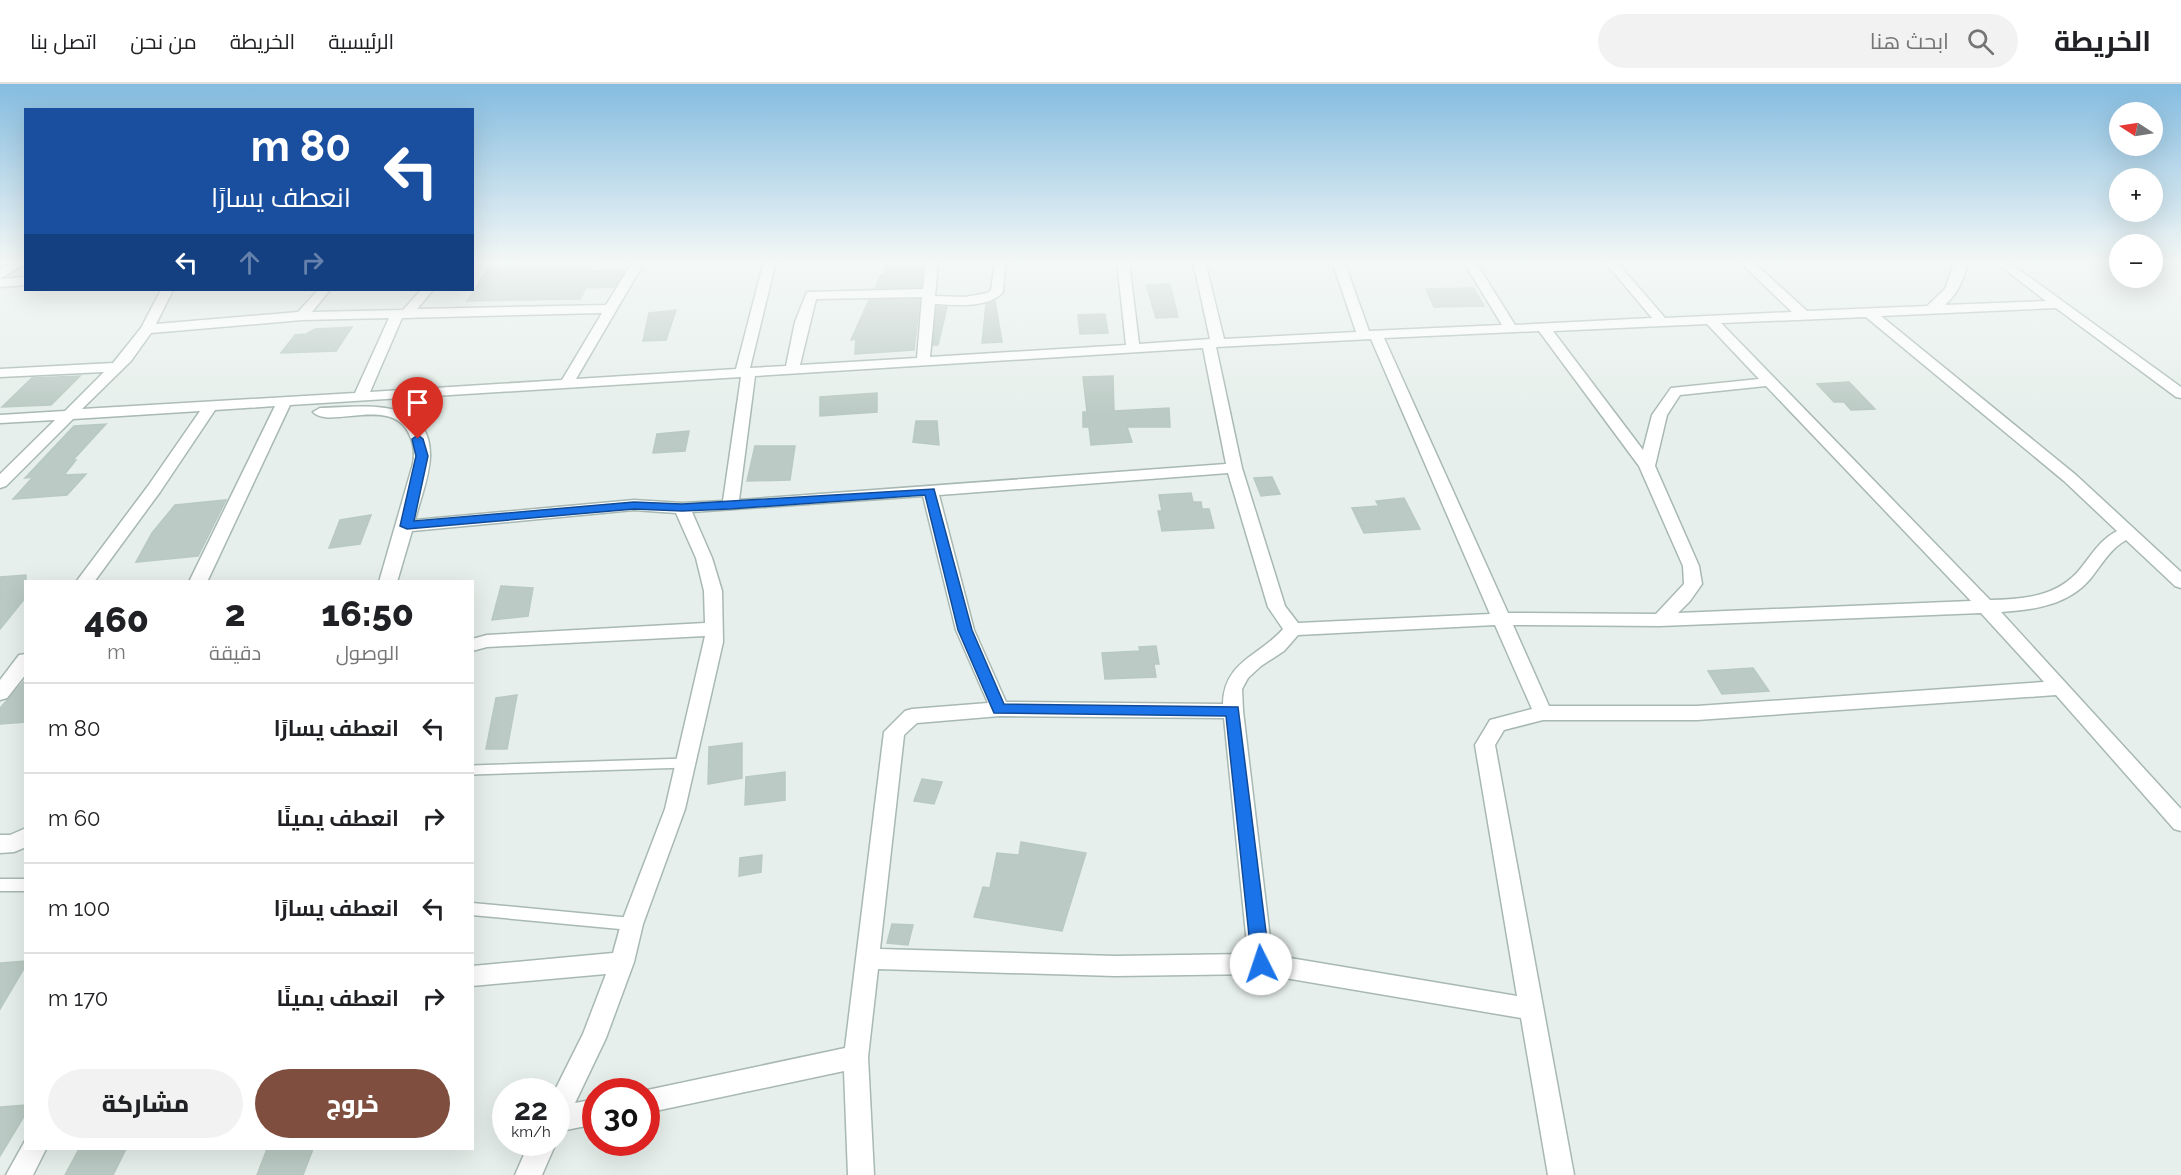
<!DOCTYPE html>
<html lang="ar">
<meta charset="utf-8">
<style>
:root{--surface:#fff;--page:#f2f2f2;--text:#202124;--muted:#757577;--line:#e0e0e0;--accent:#7f4e3f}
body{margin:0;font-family:Raleway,Cairo,sans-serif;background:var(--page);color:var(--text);direction:rtl;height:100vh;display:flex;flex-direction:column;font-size:22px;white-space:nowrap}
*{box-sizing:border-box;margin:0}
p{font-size:20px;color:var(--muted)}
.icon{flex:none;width:33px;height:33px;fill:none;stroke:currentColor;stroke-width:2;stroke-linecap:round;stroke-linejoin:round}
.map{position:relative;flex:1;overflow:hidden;direction:ltr}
.details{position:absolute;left:24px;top:496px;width:450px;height:570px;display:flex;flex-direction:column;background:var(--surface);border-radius:0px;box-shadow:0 6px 24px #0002;direction:rtl}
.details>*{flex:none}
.hud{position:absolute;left:24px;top:24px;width:450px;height:183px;border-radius:0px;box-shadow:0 6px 24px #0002;direction:rtl;background:#1a4fa0;color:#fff;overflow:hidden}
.needle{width:39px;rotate:282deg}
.tools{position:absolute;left:2109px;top:18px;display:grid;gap:12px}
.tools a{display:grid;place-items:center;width:54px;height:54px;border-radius:50%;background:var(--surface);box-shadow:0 6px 24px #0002;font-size:30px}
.speed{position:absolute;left:492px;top:994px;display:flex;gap:12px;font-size:30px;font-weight:700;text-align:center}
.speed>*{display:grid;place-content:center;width:78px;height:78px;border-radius:50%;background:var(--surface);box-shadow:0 6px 24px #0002;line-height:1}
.speed small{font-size:15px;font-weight:400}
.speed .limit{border:9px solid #d22;background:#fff;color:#111}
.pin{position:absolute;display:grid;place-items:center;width:51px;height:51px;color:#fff;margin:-62px -26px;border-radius:50% 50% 50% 0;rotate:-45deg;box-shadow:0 0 6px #0007}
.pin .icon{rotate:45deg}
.me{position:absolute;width:66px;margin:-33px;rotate:356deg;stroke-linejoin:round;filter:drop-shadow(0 0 4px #0008)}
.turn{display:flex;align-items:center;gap:21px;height:126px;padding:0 24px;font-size:27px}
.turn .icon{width:78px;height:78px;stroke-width:2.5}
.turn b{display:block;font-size:42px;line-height:51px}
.lanes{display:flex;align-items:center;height:57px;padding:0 24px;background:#0003;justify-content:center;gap:30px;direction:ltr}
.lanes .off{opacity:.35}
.eta{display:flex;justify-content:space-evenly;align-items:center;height:102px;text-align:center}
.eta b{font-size:36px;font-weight:800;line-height:42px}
.cta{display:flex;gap:12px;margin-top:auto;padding:12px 24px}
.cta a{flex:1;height:69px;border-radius:36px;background:var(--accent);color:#fff;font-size:24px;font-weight:800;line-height:69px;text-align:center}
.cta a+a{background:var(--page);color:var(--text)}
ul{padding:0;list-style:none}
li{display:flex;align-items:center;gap:18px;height:90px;padding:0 24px;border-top:2px solid var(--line)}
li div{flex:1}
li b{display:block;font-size:22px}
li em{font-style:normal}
header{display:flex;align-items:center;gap:36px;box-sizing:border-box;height:84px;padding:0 30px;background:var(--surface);border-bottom:2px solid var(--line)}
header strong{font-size:28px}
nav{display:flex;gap:33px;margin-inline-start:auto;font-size:21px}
.search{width:420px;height:54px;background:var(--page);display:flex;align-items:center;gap:15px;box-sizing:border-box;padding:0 21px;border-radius:33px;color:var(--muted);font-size:22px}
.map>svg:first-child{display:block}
.building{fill:#bbcac4;stroke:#b8c9c2;stroke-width:1.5}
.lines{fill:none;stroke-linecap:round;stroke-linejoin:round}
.service-far1-casing{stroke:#a8b8b2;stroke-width:12}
.service-casing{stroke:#a8b8b2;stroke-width:15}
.minor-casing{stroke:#a8b8b2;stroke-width:3}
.service-far1{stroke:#fff;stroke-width:9}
.service{stroke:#fff;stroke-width:12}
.minor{fill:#fff;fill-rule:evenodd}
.route{fill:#1a73e8;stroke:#114b97;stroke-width:1.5}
</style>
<header>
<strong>الخريطة</strong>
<div class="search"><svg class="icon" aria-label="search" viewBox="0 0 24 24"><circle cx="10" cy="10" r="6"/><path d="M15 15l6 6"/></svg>ابحث هنا</div>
<nav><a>الرئيسية</a><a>الخريطة</a><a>من نحن</a><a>اتصل بنا</a></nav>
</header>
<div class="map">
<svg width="2181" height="1091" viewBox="0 0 2181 1091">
<rect width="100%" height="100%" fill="#e6efeb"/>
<g class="building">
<path d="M528,177H596L590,187L625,186L615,203L586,204L580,215L467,217L488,185L523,184Z"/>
<path d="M885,177H915L912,181H923L921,203L875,204L881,191H885Z"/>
<path d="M1170,200L1178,233L1156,234L1146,201Z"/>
<path d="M1474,204L1484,222L1434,223L1426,205Z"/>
<path d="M920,215L914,266L855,270L856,255L851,256L869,216Z"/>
<path d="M995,217L1002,258L982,259L986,220Z"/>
<path d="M937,223H947L938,261H933Z"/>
<path d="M676,226L666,256L643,257L649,229Z"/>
<path d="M1105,230L1108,249L1080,250L1078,231Z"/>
<path d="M352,243L336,267L281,269L295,251L306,250L315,245Z"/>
<path d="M80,292L51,321L2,323L32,294Z"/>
<path d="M1113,292L1114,327L1169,324L1170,343H1127L1132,358L1091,361L1089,343H1083V328H1087L1083,293Z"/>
<path d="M1849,298L1875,325L1851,326L1844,318H1834L1817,300Z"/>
<path d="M877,309V328L820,332V313Z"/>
<path d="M916,337H937L939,361L913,358Z"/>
<path d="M106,340L73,376H76L64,391L86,390L67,411L13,415L33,393L25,394L74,342Z"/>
<path d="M689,347L685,367L653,369L657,350Z"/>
<path d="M755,362H795L790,396L747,397Z"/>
<path d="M1272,393L1280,410L1261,412L1254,394Z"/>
<path d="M1191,409L1193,418H1201L1202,425H1209L1214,444L1162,447L1158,427H1162L1159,411Z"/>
<path d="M1404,414L1420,445L1364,449L1352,424L1379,422L1376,417Z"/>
<path d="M226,416L198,472L136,478L152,449L175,421Z"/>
<path d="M371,431L360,460L329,464L340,436Z"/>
<path d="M26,491V513L0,545V493Z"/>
<path d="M501,502L533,504L528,532L492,536Z"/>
<path d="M1156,562L1159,580H1154L1156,593L1105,595L1102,569L1140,567L1139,563Z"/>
<path d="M1753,584L1769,607L1722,610L1708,587Z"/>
<path d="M26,595V638L0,640V624Z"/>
<path d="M517,611L507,665H486L496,614Z"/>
<path d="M742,659V694L708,700L709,663Z"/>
<path d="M785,688V716L745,721L746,693Z"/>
<path d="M922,695L942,698L934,720L914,717Z"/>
<path d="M1021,758L1086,769L1062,847L974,833L983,803L990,804L997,769L1019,771Z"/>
<path d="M762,771L761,788L739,792L740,774Z"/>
<path d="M892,840L913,841L908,861L887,859Z"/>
<path d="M26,877V881L0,925V879Z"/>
<path d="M26,1021V1029L0,1072V1023Z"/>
<path d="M79,1065H126L113,1091H65Z"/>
<path d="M267,1065H313L303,1091H257Z"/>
</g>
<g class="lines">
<defs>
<path id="service-far1" d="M472,686L686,679"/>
<g id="service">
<path d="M0,801H26"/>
<path d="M472,825L631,840"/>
</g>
<g id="minor">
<path d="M13,177H26V179L0,195V185Z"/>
<path d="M633,177H645L576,295L736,285L764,177H776L750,284L786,282L795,238L807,208L923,205L926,177H938L935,212L965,213L987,209L991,206L995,178L1009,177L1005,182L1003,208C988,225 955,221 935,220L930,273L1126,261L1117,177H1129L1139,260L1210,255L1193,177H1205L1224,255L1356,248L1332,177H1344L1369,247L1502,241L1463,177H1475L1515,241L1652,234L1604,177H1616L1665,234L1792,228L1739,177H1752L1807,227L1927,222L1945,205L1955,177H1967C1965,194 1958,209 1945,221L2046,217L1994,177H2007L2181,303V314L2176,313L2056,224L1881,232L2076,391L2181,488V504L2175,502L2126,456C2110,465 2102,480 2091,494C2069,521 2034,526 2001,528L2181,725V747L2174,745L2056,611L1697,636H1543L1504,646L1495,661L1574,1091H1548L1521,934L1261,890L1115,892L878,885L868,973L874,1091H848L844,987L646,1029V1008H638L845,964L884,648L905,627L912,625L988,619L956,546L923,412L692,428L712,474L722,507L723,558L685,725L643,840L634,878L606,954L575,1019L596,1015V1040L556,1048V1008H554L583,950L606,890L472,902V882L613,869L621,840L665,725L705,552L487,563L472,567V555L487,551L705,539L704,507L696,474L676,429L634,426L412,447L397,498H379L413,380C415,370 414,361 410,352C394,310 329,346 313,328L320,324C360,323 432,311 430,373C429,394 420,416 415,436L634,416L682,419L723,417L741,293L290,321L207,498H189L275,322L215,326L160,408L94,498H76L148,402L200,327L73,335L6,402L0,404V390L55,336L0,339V331L65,327L104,288L0,293V285L113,279L141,244L161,206H173L156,240L298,228L318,206H330L312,228L403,226L421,206H433L417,225L606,221ZM922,213L917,274L800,281L816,215ZM602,229L562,296L370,308L402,234ZM1866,233L2064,397L2117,447C2101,455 2092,470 2081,484C2058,513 2025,515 1990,516L1721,239ZM389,234L355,309L82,325L131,277L151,249L302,236ZM1707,240L1759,295L1671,304L1652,331L1643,366L1553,247ZM1539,247L1639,382L1683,482L1684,500L1656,530L1508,529L1384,254ZM1371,255L1490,530L1298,539L1285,522L1242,384L1216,263ZM1203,264L1226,380L739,416L755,292ZM1766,302L1971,517L1678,529L1690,517L1702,500L1699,482L1655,382L1667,331L1680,311ZM1228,389L1268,523L1283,545C1260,572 1224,577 1223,620L1006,618L974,546L939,411ZM1981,529L2044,598L1697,622H1549L1513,541L1660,542ZM1495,541L1532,625L1490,636L1475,661L1517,912L1272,871L1243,627L1242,605L1248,594L1261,582L1284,567L1298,551ZM1000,632L1224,634L1248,870L1115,872L880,865L904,651L917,639Z"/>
<path d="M26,193V201L0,203V195Z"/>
<path d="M26,570V590L7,614L0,616V596L19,571Z"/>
<path d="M26,744V763L14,768L0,769V751H10Z"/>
<path d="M26,1055V1065H46L33,1091H6Z"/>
<path d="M529,1059H556L542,1091H515Z"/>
</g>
</defs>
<use href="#service-far1" class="service-far1-casing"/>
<use href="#service" class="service-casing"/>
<use href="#minor" class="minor-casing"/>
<use href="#service-far1" class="service-far1"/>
<use href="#service" class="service"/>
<use href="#minor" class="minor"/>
</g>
<linearGradient id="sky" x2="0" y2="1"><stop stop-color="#84bce0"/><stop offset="0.54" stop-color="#f4f8f6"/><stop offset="1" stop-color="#f4f8f6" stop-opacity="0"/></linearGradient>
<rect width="2181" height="329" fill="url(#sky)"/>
<path class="route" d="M418,351L423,355L428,372L414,437L634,418L682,420L934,405L972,546L1004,620L1238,623L1270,880L1267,886L1261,888L1255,886L1252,880L1226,632L994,629L958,546L925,411L730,425L682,427L634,425L407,445L400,442L416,372L412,355Z"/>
</svg>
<div class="tools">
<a><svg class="needle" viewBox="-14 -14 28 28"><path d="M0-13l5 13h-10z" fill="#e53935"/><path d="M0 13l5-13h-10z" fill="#757577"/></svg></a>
<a>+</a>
<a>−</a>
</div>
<div class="speed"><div>22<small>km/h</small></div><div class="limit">30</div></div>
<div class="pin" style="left:418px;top:355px;background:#d93025"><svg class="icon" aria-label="arrive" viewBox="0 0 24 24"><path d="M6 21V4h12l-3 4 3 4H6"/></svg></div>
<svg class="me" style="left:1261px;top:880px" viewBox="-20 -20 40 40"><circle r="19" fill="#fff"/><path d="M0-13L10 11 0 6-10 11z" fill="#1a73e8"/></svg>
<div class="hud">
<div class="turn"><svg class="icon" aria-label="left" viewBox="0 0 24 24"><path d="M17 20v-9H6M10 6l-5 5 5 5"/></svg><div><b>80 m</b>انعطف يسارًا</div></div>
<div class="lanes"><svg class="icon" aria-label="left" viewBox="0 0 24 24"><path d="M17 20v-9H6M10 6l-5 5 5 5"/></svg><svg class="icon off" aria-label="ahead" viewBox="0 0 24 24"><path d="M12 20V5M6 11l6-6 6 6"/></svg><svg class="icon off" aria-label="right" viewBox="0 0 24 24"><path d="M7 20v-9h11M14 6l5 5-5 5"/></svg></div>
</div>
<section class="details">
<div class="eta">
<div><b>16:50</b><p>الوصول</p></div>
<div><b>2</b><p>دقيقة</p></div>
<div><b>460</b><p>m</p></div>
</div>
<ul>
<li><svg class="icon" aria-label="left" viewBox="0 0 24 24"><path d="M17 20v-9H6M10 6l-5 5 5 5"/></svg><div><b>انعطف يسارًا</b></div><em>80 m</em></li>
<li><svg class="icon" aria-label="right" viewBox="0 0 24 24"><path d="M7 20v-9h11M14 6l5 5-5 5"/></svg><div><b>انعطف يمينًا</b></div><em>60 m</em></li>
<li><svg class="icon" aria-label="left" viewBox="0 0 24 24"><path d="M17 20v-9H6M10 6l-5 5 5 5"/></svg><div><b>انعطف يسارًا</b></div><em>100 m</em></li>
<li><svg class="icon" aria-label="right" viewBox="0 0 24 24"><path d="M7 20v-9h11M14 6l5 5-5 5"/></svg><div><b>انعطف يمينًا</b></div><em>170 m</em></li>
</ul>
<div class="cta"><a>خروج</a><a>مشاركة</a></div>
</section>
</div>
